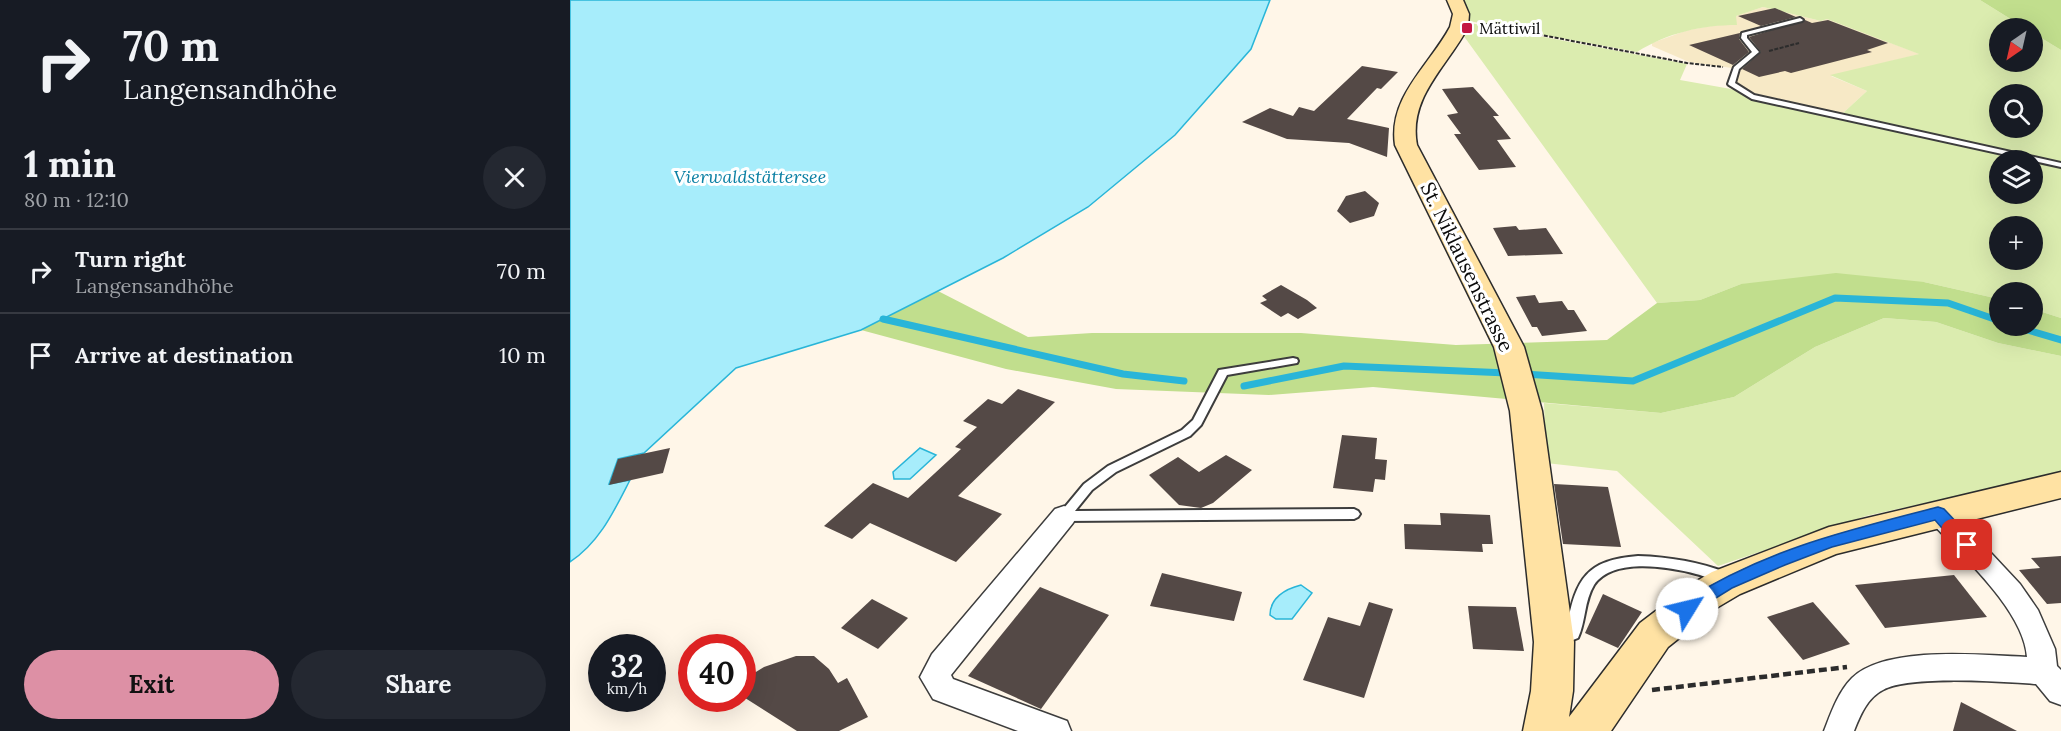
<!DOCTYPE html>
<meta charset="utf-8">
<style>
:root{--surface:#171b24;--page:#242831;--text:#f1f3f6;--muted:#9ea1a6;--line:#363941;--accent:#dd90a5}
body{margin:0;font-family:Lora,serif;background:var(--page);color:var(--text);height:100vh;display:flex;flex-direction:column;font-size:22px;white-space:nowrap}
*{box-sizing:border-box;margin:0}
p{font-size:20px;color:var(--muted)}
.icon{flex:none;width:33px;height:33px;fill:none;stroke:currentColor;stroke-width:2;stroke-linecap:round;stroke-linejoin:round}
.map{position:relative;flex:1;overflow:hidden}
.drawer{display:flex;flex-direction:column;background:var(--surface);width:570px}
.drawer>*{flex:none}
.top-card{background:#171b24;color:var(--text);overflow:hidden}
.needle{width:39px;rotate:214deg}
.buttons{position:absolute;left:1419px;top:18px;display:grid;gap:12px}
.buttons a{display:grid;place-items:center;width:54px;height:54px;border-radius:50%;background:var(--surface);box-shadow:0 6px 24px #0002;font-size:30px}
.speed{position:absolute;left:18px;top:634px;display:flex;gap:12px;font-size:30px;font-weight:700;text-align:center}
.speed>*{display:grid;place-content:center;width:78px;height:78px;border-radius:50%;background:var(--surface);box-shadow:0 6px 24px #0002;line-height:1}
.speed small{font-size:15px;font-weight:400}
.speed .limit{border:9px solid #d22;background:#fff;color:#111}
.pin{position:absolute;display:grid;place-items:center;width:51px;height:51px;color:#fff;margin:-26px;border-radius:12px;box-shadow:0 3px 9px #0006}
.me{position:absolute;width:66px;margin:-33px;rotate:54deg;stroke-linejoin:round;filter:drop-shadow(0 0 4px #0008)}
.turn{display:flex;align-items:center;gap:21px;height:126px;padding:0 24px;font-size:27px}
.turn .icon{width:78px;height:78px;stroke-width:2.5}
.turn b{display:block;font-size:42px;line-height:51px}
.round{display:grid;place-items:center;flex:none;width:63px;height:63px;border-radius:32px;background:var(--page)}
.head{display:flex;align-items:center;justify-content:space-between;height:102px;padding:0 24px}
h1{font-size:36px;font-weight:700;line-height:45px}
.button{display:flex;gap:12px;margin-top:auto;padding:12px 24px}
.button a{flex:1;height:69px;border-radius:36px;background:var(--accent);color:#111;font-size:24px;font-weight:700;line-height:69px;text-align:center}
.button a+a{background:var(--page);color:var(--text)}
ul{padding:0;list-style:none}
li{display:flex;align-items:center;gap:18px;height:84px;padding:0 24px;border-top:2px solid var(--line)}
li div{flex:1}
li b{display:block;font-size:22px}
li em{font-style:normal}
main{display:flex;flex:1;min-height:0}
.map>svg:first-child{display:block}
.farmland{fill:#f7e9c6}
.green{fill:#dbecaf;fill-rule:evenodd}
.forest{fill:#c1de8d}
.water{fill:#a7edfb;stroke:#29b5d8;stroke-width:1.5}
.lines{fill:none;stroke-linecap:round;stroke-linejoin:round}
.stream{stroke:#29b5d8;stroke-width:7}
.building{fill:#544946}
.lane-casing{stroke:#3d3d3d;stroke-width:4}
.street-casing{stroke:#3d3d3d;stroke-width:3}
.secondary-casing{stroke:#2c2c2c;stroke-width:3}
.path-far1{stroke:#2c2c2c;stroke-width:2;stroke-dasharray:4 1.5;stroke-linecap:butt}
.path{stroke:#2c2c2c;stroke-width:4.5;stroke-dasharray:8 4;stroke-linecap:butt}
.lane{fill:#fff;fill-rule:evenodd}
.street{fill:#fff;fill-rule:evenodd}
.secondary{fill:#ffe2a3;fill-rule:evenodd}
.route{fill:#1a73e8;stroke:#114b97;stroke-width:1.5}
.poi-dot{fill:#c41843;stroke:#fff;stroke-width:2}
.labels{text-anchor:middle;stroke-width:6;stroke-linejoin:round;paint-order:stroke}
.far-poi-label{font-size:16px;fill:#0a0a0a;stroke:#fff;text-anchor:start}
.far-water-label{font-size:18px;font-style:italic;fill:#0b80a4;stroke:#fff}
.street-label{font-size:20px;fill:#0a0a0a;stroke:#fff}
</style>
<main>
<section class="drawer">
<div class="top-card">
<div class="turn"><svg class="icon" aria-label="right" viewBox="0 0 24 24"><path d="M7 20v-9h11M14 6l5 5-5 5"/></svg><div><b>70 m</b>Langensandhöhe</div></div>
</div>
<div class="head"><div><h1>1 min</h1><p>80 m · 12:10</p></div><a class="round"><svg class="icon" aria-label="close" viewBox="0 0 24 24"><path d="M6 6l12 12M18 6L6 18"/></svg></a></div>
<ul>
<li><svg class="icon" aria-label="right" viewBox="0 0 24 24"><path d="M7 20v-9h11M14 6l5 5-5 5"/></svg><div><b>Turn right</b><p>Langensandhöhe</p></div><em>70 m</em></li>
<li><svg class="icon" aria-label="arrive" viewBox="0 0 24 24"><path d="M6 21V4h12l-3 4 3 4H6"/></svg><div><b>Arrive at destination</b></div><em>10 m</em></li>
</ul>
<div class="button"><a>Exit</a><a>Share</a></div>
</section>
<div class="map">
<svg width="1491" height="731" viewBox="0 0 1491 731">
<rect width="100%" height="100%" fill="#fff6e8"/>
<path class="farmland" d="M1193,7L1251,21L1257,19L1350,54L1261,76L1297,91L1272,114L1171,90L1166,83L1169,69L1119,62L1082,46V43L1118,30L1147,25H1166L1165,16Z"/>
<g class="green">
<path d="M890,0H1410L1455,28H1430V62H1462L1463,33L1491,50V163L1272,114L1297,91L1260,75L1349,54L1257,19L1251,21L1193,7L1166,16L1167,25C1132,25 1097,33 1067,52L899,21ZM1430,94H1462V128H1430Z"/>
<path d="M900,23L1117,64L1110,80L1161,89L1215,106L1491,166V318L1463,309L1462,292H1430L1429,299L1354,282L1171,284L1130,300L1087,303L893,35ZM1430,160H1462V194H1430ZM1430,226H1462V260H1430Z"/>
<path d="M1314,318L1366,322L1428,343L1491,356V473L1296,516L1148,566L1047,471L976,463L974,403L1091,413L1164,397L1245,347Z"/>
</g>
<g class="forest">
<path d="M1410,0H1491V50L1463,33L1462,28H1455Z"/>
<path d="M1266,273L1354,282L1429,299L1430,326H1462L1463,309L1491,318V356L1428,343L1366,322L1314,318L1245,347L1164,397L1091,413L803,387L699,395L546,389L436,369L291,330L368,291L458,337L522,333H731L886,345L1037,340L1087,303L1130,300L1171,284Z"/>
</g>
<g class="water">
<path d="M0,0H700L681,49L605,135L518,207L433,258L291,330L166,368L74,453L48,459L39,484L60,480C44,511 30,542 0,562Z"/>
<path d="M350,448L366,455L340,479H324L323,472Z"/>
<path d="M731,585L742,593L722,619H706L700,615C700,598 715,589 731,585Z"/>
</g>
<g class="lines">
<g class="stream">
<path d="M313,319L553,374L614,381"/>
<path d="M1444,326L1491,340"/>
<path d="M954,374L1063,381L1265,298L1378,303L1430,321"/>
<path d="M674,386L774,366L937,373"/>
</g>
</g>
<g class="building">
<path d="M1205,8L1226,17L1191,26L1168,16Z"/>
<path d="M1235,20L1242,23L1258,20L1318,43L1297,50L1302,52L1221,73L1215,71L1189,77L1172,69L1191,52L1179,37Z"/>
<path d="M1170,33L1169,39L1179,52L1163,65L1119,45Z"/>
<path d="M792,66L828,72L811,89L807,88L777,119L819,128L817,157L779,143L717,139L672,122L700,108L723,116L729,107L744,111Z"/>
<path d="M903,87L929,116H923L941,139L927,140L946,167L909,170L884,134H891L877,115L888,113L872,89Z"/>
<path d="M795,191L809,203L804,216L780,223L767,211L776,196Z"/>
<path d="M946,226L949,230L976,228L993,254L938,256L923,228Z"/>
<path d="M711,285L737,300L747,308L728,319L718,313L711,317L690,303L697,300L692,296Z"/>
<path d="M965,295L969,303L992,301L998,310H1004L1017,331L972,336L967,327H962L946,297Z"/>
<path d="M448,389L485,402L388,496L432,514L386,562L300,523L282,539L254,526L303,483L338,498L391,449L385,447L407,427L393,421L418,399L432,404Z"/>
<path d="M772,435L807,438L805,459L817,460L815,480L805,479L803,492L763,488Z"/>
<path d="M100,448L93,473L39,485L48,459Z"/>
<path d="M656,455L682,470L643,503L631,508L609,505L579,475L608,457L629,472Z"/>
<path d="M984,484L1038,487L1051,547L993,544Z"/>
<path d="M870,513L920,515L923,544H912L913,552L835,549L834,524L871,525Z"/>
<path d="M1491,556V603L1477,604L1449,570L1470,568L1461,558Z"/>
<path d="M592,573L672,592L664,621L580,606Z"/>
<path d="M1384,575L1417,617L1315,628L1285,585Z"/>
<path d="M470,587L539,615L471,709L398,676Z"/>
<path d="M1033,594L1072,612L1048,648L1015,633Z"/>
<path d="M302,599L338,618L308,649L271,628Z"/>
<path d="M799,602L823,609L794,698L733,680L758,617L790,626Z"/>
<path d="M1243,602L1280,644L1233,660L1197,617Z"/>
<path d="M898,606L946,607L954,651L903,649Z"/>
<path d="M226,656H244L259,669L268,683L277,678L298,717L269,731H227L172,696V683L181,675L194,667Z"/>
<path d="M1391,702L1447,731H1383Z"/>
</g>
<g class="lines">
<defs>
<g id="lane">
<path d="M1230,18L1233,20L1232,21L1177,35V38L1189,52L1169,69L1165,83L1184,95L1491,163V167L1182,99L1159,85L1158,84L1164,67L1182,52L1171,38L1172,33Z"/>
<path d="M723,358L727,359L728,361L727,363L657,375L631,425L620,436L546,472L522,490L505,511L784,509L788,511L790,514L788,517L784,519L494,521L490,519L488,516L490,513L514,484L538,466L612,430L623,420L649,370Z"/>
<path d="M1068,556C1100,557 1129,562 1158,573L1160,577L1158,581C1149,584 1136,576 1126,574C1099,567 1043,557 1024,585C1014,601 1016,621 1008,638L1003,640L984,637L982,633L984,629L997,627C1006,578 1017,560 1068,556Z"/>
</g>
<g id="street">
<path d="M1368,503L1377,506L1450,584L1468,610L1485,649L1487,666L1491,670V705L1480,701L1466,684C1433,682 1339,675 1313,690C1297,698 1290,716 1284,731H1254C1261,713 1268,692 1282,678C1316,645 1412,655 1457,657C1454,610 1390,554 1359,520L1356,513L1359,506Z"/>
<path d="M494,506L503,509L507,516L503,523L381,675L383,679L497,721L501,731H448L363,699L350,677L362,654L485,509Z"/>
</g>
<path id="secondary" d="M877,0H893L899,14L898,27C877,67 838,97 847,145L954,347L972,411L1004,642L1003,691L999,717L1070,623L1120,585L1142,572L1259,527L1491,472V498L1266,554L1170,594L1148,607L1098,647L1041,731H953L961,691L964,642L940,411L924,347L825,145C818,97 859,66 880,27L883,14Z"/>
</defs>
<use href="#lane" class="lane-casing"/>
<use href="#street" class="street-casing"/>
<use href="#secondary" class="secondary-casing"/>
<g class="path-far1">
<path d="M909,23L1117,63L1153,67"/>
<path d="M1199,51L1229,43"/>
</g>
<path class="path" d="M1082,690L1277,667"/>
<use href="#lane" class="lane"/>
<use href="#street" class="street"/>
<use href="#secondary" class="secondary"/>
</g>
<path class="route" d="M1368,507L1374,509L1403,540L1405,545L1403,550H1391L1365,520L1262,547L1215,565L1162,588L1117,616L1111,614L1108,609L1111,603C1194,550 1274,531 1368,507Z"/>
<rect class="poi-dot" x="891" y="22" width="12" height="12" rx="3"/>
<g class="labels">
<g class="far-poi-label">
<text x="909" y="34">Mättiwil</text>
</g>
<g class="far-water-label">
<text x="180" y="183">Vierwaldstättersee</text>
</g>
<g class="street-label">
<text transform="translate(897 267) rotate(64)" y="7">St. Niklausenstrasse</text>
</g>
</g>
</svg>
<div class="buttons">
<a><svg class="needle" viewBox="-14 -14 28 28"><path d="M0-13l5 13h-10z" fill="#e53935"/><path d="M0 13l5-13h-10z" fill="#9ea1a6"/></svg></a>
<a><svg class="icon" aria-label="search" viewBox="0 0 24 24"><circle cx="10" cy="10" r="6"/><path d="M15 15l6 6"/></svg></a>
<a><svg class="icon" aria-label="layers" viewBox="0 0 24 24"><path d="M12 4l9 5-9 5-9-5zM3 14l9 5 9-5"/></svg></a>
<a>+</a>
<a>−</a>
</div>
<div class="speed"><div>32<small>km/h</small></div><div class="limit">40</div></div>
<div class="pin" style="left:1397px;top:545px;background:#d93025"><svg class="icon" aria-label="arrive" viewBox="0 0 24 24"><path d="M6 21V4h12l-3 4 3 4H6"/></svg></div>
<svg class="me" style="left:1117px;top:609px" viewBox="-20 -20 40 40"><circle r="19" fill="#fff"/><path d="M0-13L10 11 0 6-10 11z" fill="#1a73e8"/></svg>
</div>
</main>
